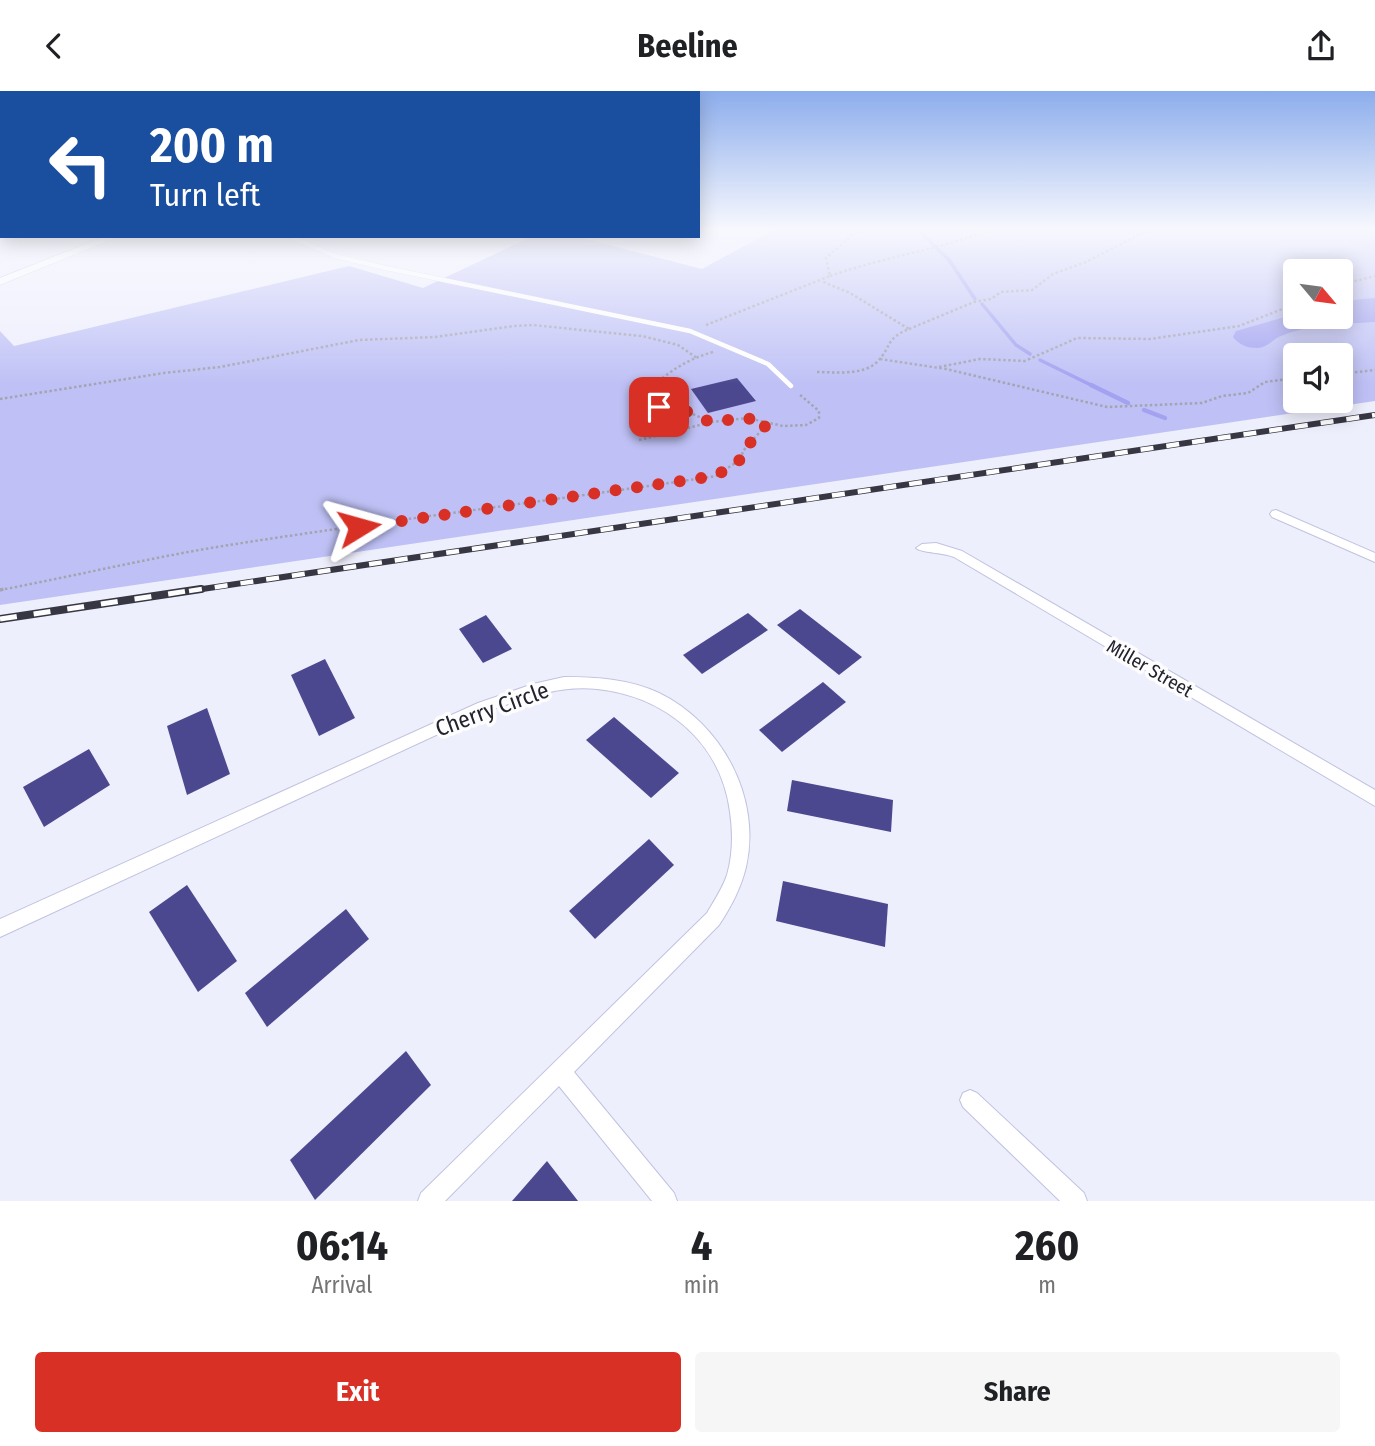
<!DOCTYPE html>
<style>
:root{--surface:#fff;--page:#f6f6f6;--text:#202124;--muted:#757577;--accent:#d93025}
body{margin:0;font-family:"Fira Sans Condensed",sans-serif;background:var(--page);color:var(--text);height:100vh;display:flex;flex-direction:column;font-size:26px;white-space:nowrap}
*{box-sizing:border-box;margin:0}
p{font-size:23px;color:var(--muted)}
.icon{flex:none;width:38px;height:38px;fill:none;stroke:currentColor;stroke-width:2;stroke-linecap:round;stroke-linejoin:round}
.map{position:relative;height:1110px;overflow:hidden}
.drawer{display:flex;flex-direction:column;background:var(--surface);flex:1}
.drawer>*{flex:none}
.top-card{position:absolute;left:0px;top:0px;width:700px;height:147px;box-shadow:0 4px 18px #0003;background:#1a4fa0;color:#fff;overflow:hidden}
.needle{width:46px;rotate:119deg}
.controls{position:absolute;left:1283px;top:168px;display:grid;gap:14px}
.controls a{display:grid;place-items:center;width:70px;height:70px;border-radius:7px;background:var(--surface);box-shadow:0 4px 18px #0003;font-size:35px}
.pin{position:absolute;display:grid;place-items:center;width:60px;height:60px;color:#fff;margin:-30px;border-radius:14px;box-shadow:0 4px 10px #0006}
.me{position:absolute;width:77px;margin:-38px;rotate:82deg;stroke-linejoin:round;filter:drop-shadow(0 0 5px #0008)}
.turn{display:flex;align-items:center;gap:24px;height:147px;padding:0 35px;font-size:32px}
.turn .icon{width:91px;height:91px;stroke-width:2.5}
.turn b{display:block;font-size:49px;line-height:60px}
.eta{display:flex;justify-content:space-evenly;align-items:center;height:119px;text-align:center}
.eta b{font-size:42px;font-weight:700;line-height:49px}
.primary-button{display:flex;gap:14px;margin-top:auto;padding:14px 35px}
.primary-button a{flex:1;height:80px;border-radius:7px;background:var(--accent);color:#fff;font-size:28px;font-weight:700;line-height:80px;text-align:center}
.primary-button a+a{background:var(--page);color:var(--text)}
header{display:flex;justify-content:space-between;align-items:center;height:91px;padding:0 35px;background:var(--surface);font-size:32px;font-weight:700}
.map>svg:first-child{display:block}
.green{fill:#bfc1f6;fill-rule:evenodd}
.water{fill:#a2a2f1}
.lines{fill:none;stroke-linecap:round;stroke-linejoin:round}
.stream-far1{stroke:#a2a2f1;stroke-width:3.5}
.stream{stroke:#a2a2f1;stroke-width:4.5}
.building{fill:#4c488f}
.service-casing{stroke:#c0c2e0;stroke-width:5}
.minor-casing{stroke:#c0c2e0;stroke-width:2}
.tertiary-casing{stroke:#c0c2e0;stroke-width:1}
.path-far1{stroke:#a3a4b0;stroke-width:2.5;stroke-dasharray:2.5 2.5;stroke-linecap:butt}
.path{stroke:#a3a4b0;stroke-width:3.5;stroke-dasharray:3.5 3.5;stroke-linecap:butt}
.service{stroke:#fff;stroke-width:4.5}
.minor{fill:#fff;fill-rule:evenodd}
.tertiary{fill:#fff;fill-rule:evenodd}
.rail-far1-casing{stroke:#363743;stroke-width:6}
.rail-casing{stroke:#363743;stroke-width:8}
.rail-far1{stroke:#fdfdfd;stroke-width:4.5;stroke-dasharray:13;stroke-linecap:butt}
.rail{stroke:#fdfdfd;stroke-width:5;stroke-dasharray:17;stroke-linecap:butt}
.route{stroke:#d93025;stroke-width:12;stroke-dasharray:0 21.6}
.labels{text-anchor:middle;stroke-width:7;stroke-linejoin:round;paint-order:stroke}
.street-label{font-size:19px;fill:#22232e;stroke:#fdfdfd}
.near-street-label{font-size:23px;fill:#22232e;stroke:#fdfdfd}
</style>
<header><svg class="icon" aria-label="back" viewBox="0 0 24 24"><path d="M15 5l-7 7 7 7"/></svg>Beeline<svg class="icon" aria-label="share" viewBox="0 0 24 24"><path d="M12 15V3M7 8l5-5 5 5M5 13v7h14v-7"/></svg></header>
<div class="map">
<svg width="1375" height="1110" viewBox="0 0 1375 1110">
<rect width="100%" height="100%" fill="#eeeffc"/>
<path class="green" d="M775,138H1375V310L0,514V240L14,255L349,175L423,197L533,145H575L702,178ZM1295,180H1340V226H1295ZM1295,264H1340V310H1295Z"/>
<path class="water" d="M1375,207V231C1346,233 1309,233 1281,245C1273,248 1267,257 1257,257C1248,257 1239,254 1233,246L1236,240L1295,223V226H1340L1341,210Z"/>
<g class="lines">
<g class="stream-far1">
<path d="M917,138L949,169L975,208"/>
<path d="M982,213L1016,254L1030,263"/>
<path d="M1040,269L1095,296"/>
</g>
<g class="stream">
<path d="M1091,294L1128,312"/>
<path d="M1144,319L1165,327"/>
</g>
</g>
<g class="building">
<path d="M737,287L756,310L708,322L691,298Z"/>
<path d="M800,518L862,566L839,584L777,534Z"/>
<path d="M748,522L768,539L702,583L683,564Z"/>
<path d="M486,524L512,558L483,572L459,538Z"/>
<path d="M325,568L355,627L319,645L291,584Z"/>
<path d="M823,591L846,611L782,661L759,639Z"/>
<path d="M207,617L230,683L187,704L167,635Z"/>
<path d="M614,626L679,682L651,707L586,649Z"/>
<path d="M89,658L110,694L44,736L23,696Z"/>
<path d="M792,689L893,709L891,741L787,720Z"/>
<path d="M649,748L674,774L595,848L569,820Z"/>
<path d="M783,790L888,813L885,856L776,830Z"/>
<path d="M187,794L237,870L198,901L149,821Z"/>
<path d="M346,818L369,848L267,936L245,902Z"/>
<path d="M406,960L431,994L315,1109L290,1069Z"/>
<path d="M547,1070L578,1110H512Z"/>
</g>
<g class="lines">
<defs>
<path id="service" d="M289,145L335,165L381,176L690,240L768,273L791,295"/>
<g id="minor">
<path d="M1276,419L1375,462V471L1272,426L1270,423L1272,420Z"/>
<path d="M936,452L962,460L1375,699V715L954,466C942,461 921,462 916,457L922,453Z"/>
<path d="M564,586C596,586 629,588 659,602C721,632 762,706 746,776C741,797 731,816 719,834L574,981L674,1102L677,1110H652L559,995L445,1110H418L421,1102L707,822C714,810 722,798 727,784C733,763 733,742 730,721C721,651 665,605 597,598C558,594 524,608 488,620L0,846V828L478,612L533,593Z"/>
<path d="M970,999L977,1002L1084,1102L1087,1110H1060L963,1016L960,1009L963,1002Z"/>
</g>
<path id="tertiary" d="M106,145H120L0,194V187Z"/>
</defs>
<use href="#service" class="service-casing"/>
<use href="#minor" class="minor-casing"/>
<use href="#tertiary" class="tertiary-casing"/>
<g class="path-far1">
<path d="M830,185C884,166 940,158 994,138"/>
<path d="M1340,194L1375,185"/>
<path d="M706,234L830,185L826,167L859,138"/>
<path d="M909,238L974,211L991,208L1001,201L1032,199L1053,183L1086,171L1150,138"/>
<path d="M713,261C687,268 666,282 647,301L648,310L659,316H677L711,331L747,327L783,335L806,334L819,327V320L799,303"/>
<path d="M880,268L946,278L1107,316L1202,312L1222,305L1248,302L1265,291L1295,287"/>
<path d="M939,276L980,268L1025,270L1077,247L1150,248L1239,235L1295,213"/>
<path d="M817,281C835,281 864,285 878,270C892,255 885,248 909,238L850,202L821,190"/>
<path d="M1340,283L1375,279"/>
<path d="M0,308L164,282L220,276L359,249L435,246L514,235L533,234L642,245L678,254L697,267"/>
<path d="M639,349L708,332"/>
<path d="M0,499C75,485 148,467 223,455C387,429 552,410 716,385L741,368L743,360L767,333"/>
</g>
<path class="path" d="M0,499L4,498"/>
<use href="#service" class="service"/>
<use href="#minor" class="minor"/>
<use href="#tertiary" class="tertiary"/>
<defs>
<path id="rail-far1" d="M189,500L1375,324"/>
<path id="rail" d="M0,528L201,498"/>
</defs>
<use href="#rail-far1" class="rail-far1-casing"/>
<use href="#rail" class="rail-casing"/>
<use href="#rail-far1" class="rail-far1"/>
<use href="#rail" class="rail"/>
</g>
<linearGradient id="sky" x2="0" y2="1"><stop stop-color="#8cadec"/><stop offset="0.47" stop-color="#f7f8fe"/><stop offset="1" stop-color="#f7f8fe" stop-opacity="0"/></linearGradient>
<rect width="1375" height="293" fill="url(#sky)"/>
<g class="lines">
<path class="route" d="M359,436L716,385L741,368L743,360L767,333L747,327L710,331L677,316H659"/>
</g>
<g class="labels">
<g class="street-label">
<text transform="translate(1150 577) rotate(30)" y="7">Miller Street</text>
</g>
<g class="near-street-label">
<text transform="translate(492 618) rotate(-20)" y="8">Cherry Circle</text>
</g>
</g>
</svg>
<div class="controls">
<a><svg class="needle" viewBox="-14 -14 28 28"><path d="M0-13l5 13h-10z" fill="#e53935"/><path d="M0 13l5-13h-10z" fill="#757577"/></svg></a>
<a><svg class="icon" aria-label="sound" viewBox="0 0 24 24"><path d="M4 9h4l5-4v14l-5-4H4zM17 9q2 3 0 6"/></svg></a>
</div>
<div class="pin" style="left:659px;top:316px;background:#d93025"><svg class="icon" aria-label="arrive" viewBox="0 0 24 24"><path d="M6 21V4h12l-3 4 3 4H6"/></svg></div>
<svg class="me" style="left:359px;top:436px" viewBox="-20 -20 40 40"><path d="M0-17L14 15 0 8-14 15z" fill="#d93025" stroke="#fff" stroke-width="4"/></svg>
<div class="top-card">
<div class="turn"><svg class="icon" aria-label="left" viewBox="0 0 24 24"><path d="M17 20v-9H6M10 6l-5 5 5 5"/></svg><div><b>200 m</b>Turn left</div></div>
</div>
</div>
<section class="drawer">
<div class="eta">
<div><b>06:14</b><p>Arrival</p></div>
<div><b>4</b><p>min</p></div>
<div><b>260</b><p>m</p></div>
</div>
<div class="primary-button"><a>Exit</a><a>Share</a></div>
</section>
